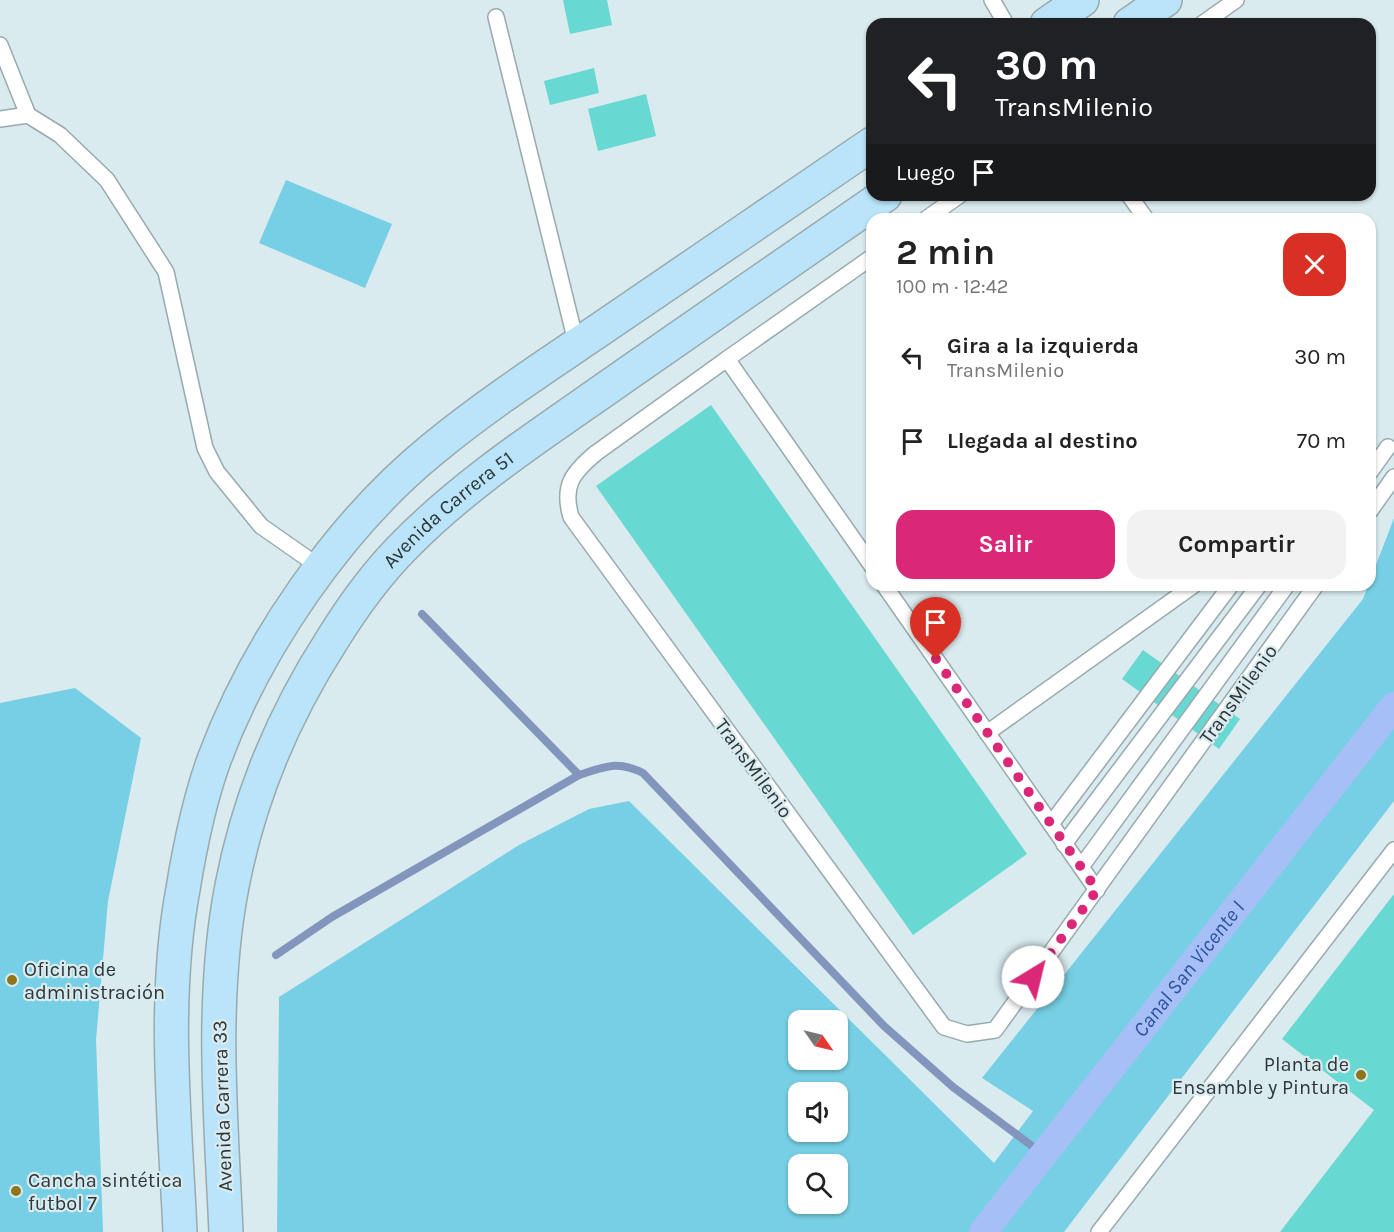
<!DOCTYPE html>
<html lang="es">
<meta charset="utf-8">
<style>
:root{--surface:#fff;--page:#f2f2f2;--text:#222;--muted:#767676;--accent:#db2777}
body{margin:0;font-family:Karla,sans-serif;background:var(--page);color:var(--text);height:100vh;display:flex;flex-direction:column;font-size:22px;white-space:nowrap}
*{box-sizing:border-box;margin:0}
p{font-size:20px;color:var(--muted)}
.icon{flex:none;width:33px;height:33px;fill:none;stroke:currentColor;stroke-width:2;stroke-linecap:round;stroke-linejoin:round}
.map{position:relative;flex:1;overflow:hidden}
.sheet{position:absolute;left:866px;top:213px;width:510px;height:378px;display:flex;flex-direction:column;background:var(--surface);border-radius:18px;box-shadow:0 2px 4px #0004}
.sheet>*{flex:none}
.top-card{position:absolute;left:866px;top:18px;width:510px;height:183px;border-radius:18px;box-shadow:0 2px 4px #0004;background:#202124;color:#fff;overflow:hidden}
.needle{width:39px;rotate:124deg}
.fabs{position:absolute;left:788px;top:1010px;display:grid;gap:12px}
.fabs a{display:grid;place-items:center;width:60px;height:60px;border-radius:12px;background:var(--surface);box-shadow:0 2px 4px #0004;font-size:30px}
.pin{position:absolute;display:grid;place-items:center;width:51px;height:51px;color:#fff;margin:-62px -26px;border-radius:50% 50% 50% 0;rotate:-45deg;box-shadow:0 0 6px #0007}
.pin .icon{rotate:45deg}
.me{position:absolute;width:66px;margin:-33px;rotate:36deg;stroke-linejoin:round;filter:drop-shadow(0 0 4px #0008)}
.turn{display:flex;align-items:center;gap:21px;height:126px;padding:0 30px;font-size:27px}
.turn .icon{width:78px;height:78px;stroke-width:2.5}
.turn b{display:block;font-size:42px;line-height:51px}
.then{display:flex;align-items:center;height:57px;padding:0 30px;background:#0003;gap:12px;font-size:22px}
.round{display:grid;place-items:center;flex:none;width:63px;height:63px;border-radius:18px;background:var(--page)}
.overview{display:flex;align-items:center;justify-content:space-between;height:102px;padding:0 30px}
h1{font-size:36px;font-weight:700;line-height:45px}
.cta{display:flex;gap:12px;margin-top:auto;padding:12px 30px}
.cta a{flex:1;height:69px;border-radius:18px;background:var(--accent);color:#fff;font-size:24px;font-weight:700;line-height:69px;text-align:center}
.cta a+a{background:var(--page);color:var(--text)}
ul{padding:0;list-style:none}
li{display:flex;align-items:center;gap:18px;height:84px;padding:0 30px}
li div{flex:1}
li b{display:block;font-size:22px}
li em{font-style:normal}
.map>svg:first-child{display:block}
.green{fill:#76cfe4;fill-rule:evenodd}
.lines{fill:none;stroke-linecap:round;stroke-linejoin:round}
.stream{stroke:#8296bd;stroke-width:8}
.canal{stroke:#a6c0f7;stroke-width:28}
.building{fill:#67d8d2}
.service-casing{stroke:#99aaae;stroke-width:18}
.secondary-casing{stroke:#99aaae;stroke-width:36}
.service{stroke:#fff;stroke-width:15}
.secondary{stroke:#b9e4fa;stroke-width:33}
.route{stroke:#db2777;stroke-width:10;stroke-dasharray:0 18}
.poi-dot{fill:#8e751a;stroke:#d9ebef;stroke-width:2}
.labels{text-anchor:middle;stroke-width:4.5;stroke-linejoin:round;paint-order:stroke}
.street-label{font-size:20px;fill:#2e3537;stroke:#d9ebef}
.poi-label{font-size:20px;fill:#2e3537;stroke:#d9ebef;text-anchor:start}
.water-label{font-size:21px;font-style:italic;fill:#2f509f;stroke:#d9ebef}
</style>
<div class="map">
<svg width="1394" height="1232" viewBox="0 0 1394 1232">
<rect width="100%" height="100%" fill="#d9ebef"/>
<g class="green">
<path d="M286,180L392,224L365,288L259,243Z"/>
<path d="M1394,518V801L1064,1232H277L279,997L519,845L589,809L629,801L994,1163L1033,1111L982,1078L1363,599ZM798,1020H837V1059H798ZM798,1092H837V1131H798ZM798,1164H837V1203H798Z"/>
<path d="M75,688L141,738L108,901L96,1040L103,1232H0V703Z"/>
</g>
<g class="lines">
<g class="stream">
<path d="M422,614L579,775"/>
<path d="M276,955L332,917L579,775C605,767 617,760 643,773L884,1026L953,1087L1044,1155"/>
</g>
<path class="canal" id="s1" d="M983,1232L1394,706"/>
</g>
<g class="building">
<path d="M563,0H607L612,25L570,34Z"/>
<path d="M594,68L599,93L550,105L544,81Z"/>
<path d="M646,94L656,136L598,151L588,109Z"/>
<path d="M711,405L1027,854L913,935L596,486Z"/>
<path d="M1143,650L1240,719L1219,749L1122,679Z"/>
<path d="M1394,894V1232H1280L1374,1110L1282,1039Z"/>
</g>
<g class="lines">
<defs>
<g id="service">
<path d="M992,0L1006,24"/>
<path d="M496,17L577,346"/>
<path d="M1202,24L1236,0"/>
<path d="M0,45L28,115"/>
<path d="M0,119L28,115L60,135L107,180L166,272L205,448L217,472L261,526L321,568"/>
<path d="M1129,195L1146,219"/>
<path d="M926,219L960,195"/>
<path d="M872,257L727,359L872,566"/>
<path d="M727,359L596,453C572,473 562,486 571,517L944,1027L967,1034L995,1030L1316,585"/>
<path d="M1370,472L1388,447"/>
<path d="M1370,511L1394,477"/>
<path d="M884,585L1097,890"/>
<path d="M987,733L1194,585"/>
<path d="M1051,824L1231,585"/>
<path d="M1064,844L1259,585"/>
<path d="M1081,867L1287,585"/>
<path d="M1099,1232L1394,850"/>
</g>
<g id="secondary">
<path d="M1047,24L1082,0"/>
<path d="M1130,24L1165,0"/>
<path d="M180,1232C175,1118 162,1002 183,889C190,846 199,801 214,760C256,646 340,524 434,448C490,402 551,363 611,322C698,263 785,203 872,144"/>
<path id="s2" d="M226,1232C221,1117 210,999 232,886C249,797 283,716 332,640C353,606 377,573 405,545C471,478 551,428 627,374C713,315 799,255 885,195"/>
</g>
</defs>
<use href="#service" class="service-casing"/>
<use href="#secondary" class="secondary-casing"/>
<use href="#service" class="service"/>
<use href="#secondary" class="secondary"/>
</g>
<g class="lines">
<path class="route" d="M936,659L1097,890L1033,977"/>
</g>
<g class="poi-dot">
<circle cx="12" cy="980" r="6"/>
<circle cx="1361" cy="1075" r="6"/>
<circle cx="16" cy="1191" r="6"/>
</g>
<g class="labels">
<g class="street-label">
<text dy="7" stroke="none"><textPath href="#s2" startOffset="790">Avenida Carrera 51</textPath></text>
<text transform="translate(1238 694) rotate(-54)" y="7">TransMilenio</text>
<text transform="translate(754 768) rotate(54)" y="7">TransMilenio</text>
<text transform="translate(222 1106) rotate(-92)" y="7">Avenida Carrera 33</text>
</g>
<g class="poi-label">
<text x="24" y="976">Oficina de<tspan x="24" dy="23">administración</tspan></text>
<text x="1349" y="1071" text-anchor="end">Planta de<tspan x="1349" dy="23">Ensamble y Pintura</tspan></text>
<text x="28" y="1187">Cancha sintética<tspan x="28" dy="23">futbol 7</tspan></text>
</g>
<g class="water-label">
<text dy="7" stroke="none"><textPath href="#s1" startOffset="334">Canal San Vicente I</textPath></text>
</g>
</g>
</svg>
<div class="fabs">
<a><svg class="needle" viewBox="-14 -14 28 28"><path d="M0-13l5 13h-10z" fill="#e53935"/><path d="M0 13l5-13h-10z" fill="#767676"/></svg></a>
<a><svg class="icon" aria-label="sound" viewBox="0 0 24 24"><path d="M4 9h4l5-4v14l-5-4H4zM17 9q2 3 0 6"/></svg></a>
<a><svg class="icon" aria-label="search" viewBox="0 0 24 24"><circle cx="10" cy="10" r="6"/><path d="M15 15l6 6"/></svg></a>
</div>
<div class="pin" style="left:936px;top:659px;background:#d93025"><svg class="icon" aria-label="arrive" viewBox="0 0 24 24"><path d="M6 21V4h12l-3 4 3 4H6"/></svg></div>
<svg class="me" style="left:1033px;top:977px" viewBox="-20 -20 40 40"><circle r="19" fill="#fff"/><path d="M0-13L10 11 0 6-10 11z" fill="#db2777"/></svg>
<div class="top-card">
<div class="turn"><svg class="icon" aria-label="left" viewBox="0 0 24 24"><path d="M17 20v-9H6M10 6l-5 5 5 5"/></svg><div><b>30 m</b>TransMilenio</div></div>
<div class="then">Luego<svg class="icon" aria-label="arrive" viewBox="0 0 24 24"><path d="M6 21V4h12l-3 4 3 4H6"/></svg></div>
</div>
<section class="sheet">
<div class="overview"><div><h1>2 min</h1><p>100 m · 12:42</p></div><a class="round" style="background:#d93025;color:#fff"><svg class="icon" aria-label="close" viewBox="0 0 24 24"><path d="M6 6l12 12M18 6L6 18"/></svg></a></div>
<ul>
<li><svg class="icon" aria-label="left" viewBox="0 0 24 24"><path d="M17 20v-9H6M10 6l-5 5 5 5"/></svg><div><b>Gira a la izquierda</b><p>TransMilenio</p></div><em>30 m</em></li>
<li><svg class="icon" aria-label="arrive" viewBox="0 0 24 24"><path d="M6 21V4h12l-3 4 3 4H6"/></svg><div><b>Llegada al destino</b></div><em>70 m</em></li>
</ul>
<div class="cta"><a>Salir</a><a>Compartir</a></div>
</section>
</div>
